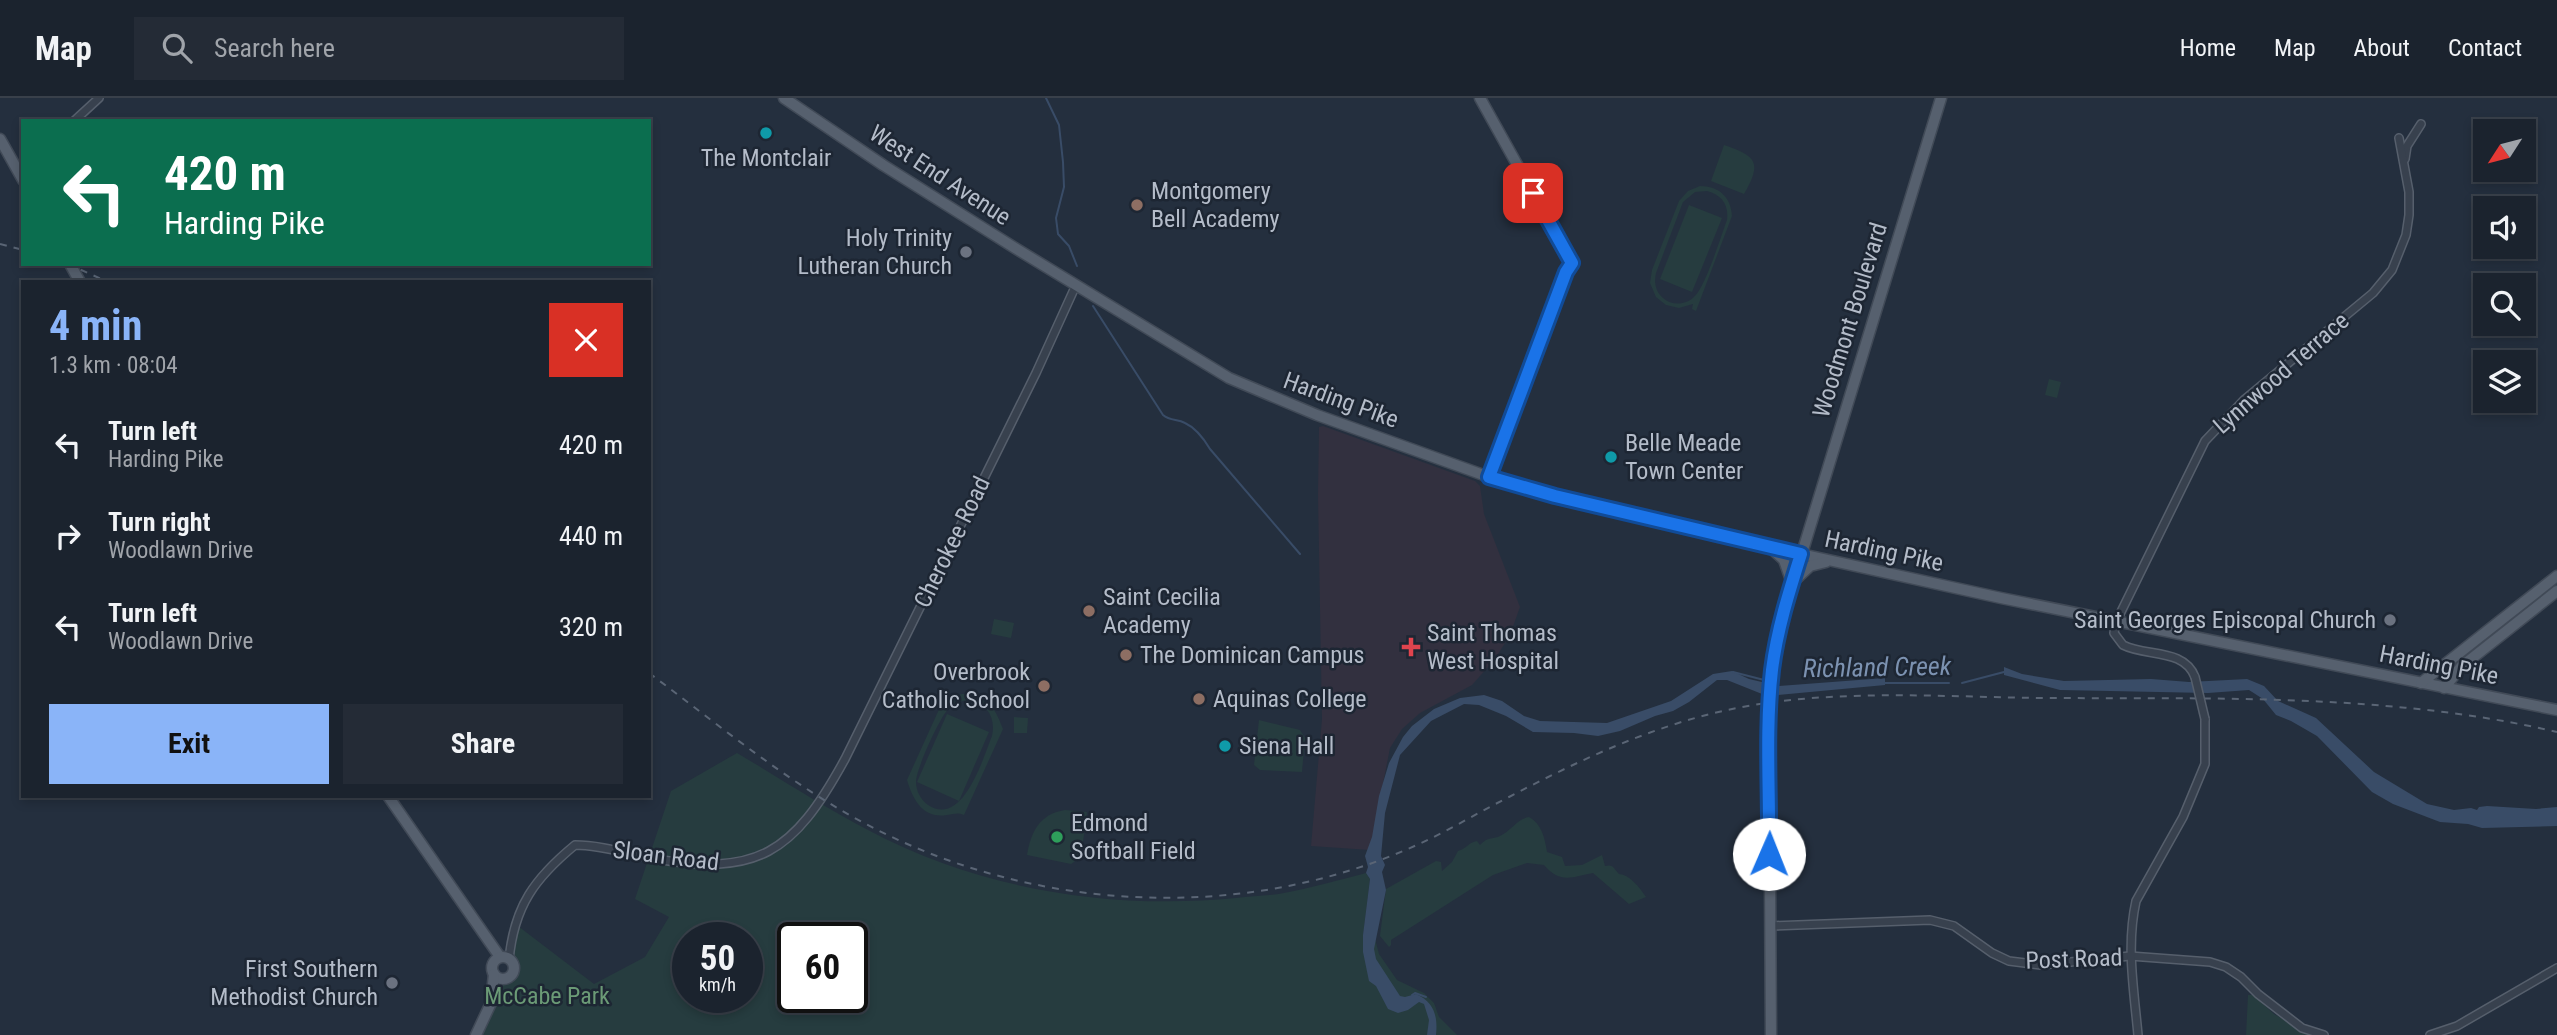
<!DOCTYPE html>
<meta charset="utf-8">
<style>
:root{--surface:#1b232e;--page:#242b36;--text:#f1f3f6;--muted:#a0a4aa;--line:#39404a;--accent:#8ab4f8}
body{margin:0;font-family:"Roboto Condensed",sans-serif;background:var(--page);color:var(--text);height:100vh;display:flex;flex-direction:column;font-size:26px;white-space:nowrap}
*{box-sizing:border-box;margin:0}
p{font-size:23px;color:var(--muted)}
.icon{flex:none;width:38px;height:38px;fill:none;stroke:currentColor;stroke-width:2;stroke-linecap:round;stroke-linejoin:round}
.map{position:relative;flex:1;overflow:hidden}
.side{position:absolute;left:21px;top:182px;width:630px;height:518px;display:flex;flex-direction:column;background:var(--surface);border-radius:0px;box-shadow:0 4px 10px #0003,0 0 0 2px var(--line)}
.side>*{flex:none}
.banner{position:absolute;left:21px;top:21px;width:630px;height:147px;border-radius:0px;box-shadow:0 4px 10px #0003,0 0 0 2px var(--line);background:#0b6e4f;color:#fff;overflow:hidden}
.needle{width:46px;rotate:234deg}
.fabs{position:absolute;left:2473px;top:21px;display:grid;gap:14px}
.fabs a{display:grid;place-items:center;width:63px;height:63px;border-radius:0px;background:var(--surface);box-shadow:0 4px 10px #0003,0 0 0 2px var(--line);font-size:35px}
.speed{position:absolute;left:672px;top:824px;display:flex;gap:14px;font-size:35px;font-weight:700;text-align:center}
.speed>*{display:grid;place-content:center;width:91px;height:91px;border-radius:50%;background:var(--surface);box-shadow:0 4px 10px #0003,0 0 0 2px var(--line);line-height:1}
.speed small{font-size:18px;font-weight:400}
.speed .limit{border:4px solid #111;border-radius:10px;background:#fff;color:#111}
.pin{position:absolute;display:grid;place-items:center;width:60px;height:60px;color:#fff;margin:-30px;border-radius:14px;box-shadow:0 4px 10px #0006}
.me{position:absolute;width:77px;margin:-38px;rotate:1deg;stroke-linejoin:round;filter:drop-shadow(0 0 5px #0008)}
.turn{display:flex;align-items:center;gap:24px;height:147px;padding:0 28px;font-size:32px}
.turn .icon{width:91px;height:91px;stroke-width:2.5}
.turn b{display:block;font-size:49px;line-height:60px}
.round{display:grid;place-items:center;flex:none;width:74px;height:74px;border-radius:0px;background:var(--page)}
.headline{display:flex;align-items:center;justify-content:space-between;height:119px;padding:0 28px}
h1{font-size:42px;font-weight:700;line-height:52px;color:var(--accent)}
.cta{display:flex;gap:14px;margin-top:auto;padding:14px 28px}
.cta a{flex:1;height:80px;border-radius:0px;background:var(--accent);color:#111;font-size:28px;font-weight:700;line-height:80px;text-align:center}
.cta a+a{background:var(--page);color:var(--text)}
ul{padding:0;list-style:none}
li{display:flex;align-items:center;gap:21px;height:91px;padding:0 28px}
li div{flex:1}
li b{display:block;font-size:26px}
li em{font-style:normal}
header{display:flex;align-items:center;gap:42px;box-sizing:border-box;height:98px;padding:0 35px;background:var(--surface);border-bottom:2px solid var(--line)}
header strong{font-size:33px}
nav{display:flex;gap:38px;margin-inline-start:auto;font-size:24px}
.search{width:490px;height:63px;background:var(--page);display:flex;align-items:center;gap:18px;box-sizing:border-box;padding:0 24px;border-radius:0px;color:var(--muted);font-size:26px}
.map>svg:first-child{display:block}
.medical{fill:#32303f}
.green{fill:#263c3f;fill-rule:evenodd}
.water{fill:#394c67}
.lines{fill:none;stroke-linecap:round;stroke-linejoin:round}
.stream{stroke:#394c67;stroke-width:2}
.minor-casing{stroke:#565f6c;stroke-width:10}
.major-casing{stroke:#414a57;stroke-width:13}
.minor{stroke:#38414e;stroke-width:7}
.major{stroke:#56606e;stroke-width:10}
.rail{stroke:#5a6575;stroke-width:2;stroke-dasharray:7 7;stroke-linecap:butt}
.minor-bridge-casing{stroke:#565f6c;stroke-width:10;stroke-linecap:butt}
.major-bridge-casing{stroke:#414a57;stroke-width:13;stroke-linecap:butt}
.minor-bridge{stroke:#38414e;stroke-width:7}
.major-bridge{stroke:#56606e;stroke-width:10}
.route-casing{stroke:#114b97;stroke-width:18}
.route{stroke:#1a73e8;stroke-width:12}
.culture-dot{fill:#0f9aa8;stroke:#1d2633;stroke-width:2.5}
.education-dot{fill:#8d6e63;stroke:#1d2633;stroke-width:2.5}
.worship-dot{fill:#6b7280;stroke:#1d2633;stroke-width:2.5}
.health-dot{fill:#e0444e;stroke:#1d2633;stroke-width:2.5}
.leisure-dot{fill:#2e9e5b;stroke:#1d2633;stroke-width:2.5}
.labels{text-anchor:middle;stroke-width:5;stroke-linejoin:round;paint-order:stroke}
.poi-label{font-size:24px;fill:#b4bcc9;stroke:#1d2633;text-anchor:start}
.street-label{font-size:24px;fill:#b4bcc9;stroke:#1d2633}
.park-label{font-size:24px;fill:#6b9a76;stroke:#1d2633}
.water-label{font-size:26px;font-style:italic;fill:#7c92b1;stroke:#1d2633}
</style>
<header>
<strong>Map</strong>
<div class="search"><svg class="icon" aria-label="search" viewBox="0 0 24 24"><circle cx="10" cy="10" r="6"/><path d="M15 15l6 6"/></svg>Search here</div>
<nav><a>Home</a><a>Map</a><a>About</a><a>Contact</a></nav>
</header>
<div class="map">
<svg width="2557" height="937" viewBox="0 0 2557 937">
<rect width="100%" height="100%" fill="#242f3e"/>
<path class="medical" d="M1323,328L1475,383L1480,388L1484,416L1520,509L1510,537L1495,561L1472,587L1420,615L1402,631L1390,650L1370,752L1311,748L1322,621L1318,397L1319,329Z"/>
<g class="green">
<path d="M1724,47C1757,58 1762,65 1744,96L1711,83Z"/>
<path d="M1700,88C1719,88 1731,99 1732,118L1696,213L1692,211L1693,206L1679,210L1666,207L1656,199L1650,185L1652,172L1679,103L1688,93ZM1707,93C1722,97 1729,107 1727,122C1721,138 1705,190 1694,199C1686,207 1672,208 1663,200C1655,193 1654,184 1656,175L1683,104L1695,94Z"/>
<path d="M1689,107L1722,120L1692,194L1660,181Z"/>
<path d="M2049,281L2061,284L2057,300L2045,297Z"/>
<path d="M994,521L1014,525L1011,540L991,536Z"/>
<path d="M946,596C953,600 954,598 962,596C986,592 996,612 1003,631L964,717C957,714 955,716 947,717C923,721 913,702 907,682ZM969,602C987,606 996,619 992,638C983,660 963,730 928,707C921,702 916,693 916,684C916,671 940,619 949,610C955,604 961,603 969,602Z"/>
<path d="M947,616L989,634L959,703L917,684Z"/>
<path d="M1014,619L1028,620L1027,635H1014Z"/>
<path d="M1259,622L1300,632L1305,640L1302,674L1260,672L1254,667Z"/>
<path d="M737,655C781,681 825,710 870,733C982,792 1111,812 1236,800C1252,798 1268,798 1284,795C1311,790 1339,782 1366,775L1370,781L1363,838L1375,841L1379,856L1397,882L1424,895L1434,905L1439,919L1457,937H480L493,912L498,889L510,877L512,855L518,828L594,886L645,859L669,819L635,801L671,693ZM688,840H747V900H688ZM793,840H852V900H793Z"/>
<path d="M1065,712L1087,714L1081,759L1071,766L1027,757C1031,733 1040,716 1065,712Z"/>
<path d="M1529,719C1541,725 1545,740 1547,754L1562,759L1565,768L1582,767L1602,757L1605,768C1614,766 1613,770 1619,776C1630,777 1639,789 1646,799L1629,806L1593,775C1572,779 1560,786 1544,767L1527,765L1493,777L1391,842V847L1389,849L1380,838L1386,791L1436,763L1441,764L1442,773L1452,764L1458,753C1466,751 1469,744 1477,743L1480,747C1489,738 1491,742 1500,738C1511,733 1517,721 1529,719Z"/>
<path d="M2248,897H2253L2274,916L2311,937H2246Z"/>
</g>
<g class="water">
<path d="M2004,569L2022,576L2064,583L2151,581L2189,584L2247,581L2264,588L2278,603L2316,620L2374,674L2427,706L2454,712L2471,710L2477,712L2479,709L2487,708L2536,711L2557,709V728L2482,730L2468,726L2440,724L2393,706L2372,694L2317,638L2291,623L2276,617L2263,601L2249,592L2208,595L2060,592L2004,577Z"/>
<path d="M1732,573L1749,581L1779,588L1885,580V587L1778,597L1762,596L1727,582H1717L1689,604L1673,613L1655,618L1620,633L1598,638L1574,635L1533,634L1506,618L1479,607L1464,606L1431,623L1400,657L1385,715L1381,758L1385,767L1382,774L1386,792L1374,851L1376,861L1400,898L1405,899L1416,896C1434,904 1438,918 1436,937H1427L1429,922L1424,906L1419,904L1408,912L1398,915L1388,911L1376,888L1369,883L1363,854V837L1370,781L1366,775L1368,769L1365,758L1372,739L1379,698L1389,665L1403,639L1412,628L1434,611L1460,600L1484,597L1502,603L1524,618L1540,623L1607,625L1671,603L1713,576Z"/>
</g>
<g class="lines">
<g class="stream">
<path d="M1046,0L1059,27L1063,64L1064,89L1056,120L1058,136L1069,148L1077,168"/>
<path d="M1093,208L1163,317C1170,323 1177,321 1185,325C1196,330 1204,341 1210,351L1300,456"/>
<path d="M1733,574L1768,583"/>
<path d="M1885,585H1949"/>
<path d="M1962,585L2004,574"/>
<path d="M1412,897L1415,895L1426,899"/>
</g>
<defs>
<g id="minor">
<path d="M74,23L99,0"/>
<path d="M2405,61L2407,48L2421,26"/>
<path d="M2195,579C2184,550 2146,559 2123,547L2114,535L2116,524L2205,343L2245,301L2373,195L2392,172L2406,137L2409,117V94L2399,40"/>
<path d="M1770,828L1930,822L1954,828L1992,855L2009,863L2041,867L2130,858L2210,864L2226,869L2241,879L2258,896L2302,930L2324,937"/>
<path d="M509,862C514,808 535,780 575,747C600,747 626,755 650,760C758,779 793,756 845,661L1036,275L1076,187"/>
<path d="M2138,937C2134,892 2126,848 2136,803L2183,719L2205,666V621"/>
<path d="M2430,937L2457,928L2557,870"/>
</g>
<g id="major">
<path d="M784,0L883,67L1015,150L1229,280L1317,317L1489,379L1553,398L1801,456L2001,500L2557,612"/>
<path d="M1480,0L1572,165L1566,174L1489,379"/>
<path d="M0,41L23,82"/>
<path d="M70,166L80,184"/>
<path d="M1772,451L1784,462L1792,485"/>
<path d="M1795,482L1810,468L1826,464"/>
<path d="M1772,574L1781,524L1941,0"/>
<path d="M2421,585L2557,478"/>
<path d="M2444,590L2461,569L2557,493"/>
<path d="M1769,629L1771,937"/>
<path d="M388,698L500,859"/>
<circle cx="503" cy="870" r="11"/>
<path d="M476,937L491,905L494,876"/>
</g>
</defs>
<use href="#minor" class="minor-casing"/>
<use href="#major" class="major-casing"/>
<use href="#minor" class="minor"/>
<use href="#major" class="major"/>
<g class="rail">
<path d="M0,146L23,152"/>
<path d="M68,166L108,184"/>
<path d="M649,575C719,627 787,684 864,725C1032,815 1245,826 1419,746C1450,732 1479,714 1509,699C1574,665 1641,633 1714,615C1821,589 1935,599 2045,600C2217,601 2389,595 2557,634"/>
</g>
<defs>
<path id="minor-bridge" d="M2195,579L2205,621"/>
<path id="major-bridge" d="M1769,629L1772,574"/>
</defs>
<use href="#minor-bridge" class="minor-bridge-casing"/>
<use href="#major-bridge" class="major-bridge-casing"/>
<use href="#minor-bridge" class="minor-bridge"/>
<use href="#major-bridge" class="major-bridge"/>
</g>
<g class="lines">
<defs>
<path id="route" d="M1533,95L1572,165L1566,174L1489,379L1555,398L1801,456C1789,494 1777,532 1772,572C1765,633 1770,695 1769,756"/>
</defs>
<use href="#route" class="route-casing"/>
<use href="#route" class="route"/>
</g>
<g class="culture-dot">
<circle cx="766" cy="35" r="7"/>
<circle cx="1611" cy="359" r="7"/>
<circle cx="1225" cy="648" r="7"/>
</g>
<g class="education-dot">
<circle cx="1137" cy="107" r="7"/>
<circle cx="1089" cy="513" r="7"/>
<circle cx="1126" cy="557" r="7"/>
<circle cx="1044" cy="588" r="7"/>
<circle cx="1199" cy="601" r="7"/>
</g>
<g class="worship-dot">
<circle cx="966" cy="154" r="7"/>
<circle cx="2390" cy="522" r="7"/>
<circle cx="392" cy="885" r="7"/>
</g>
<path class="health-dot" d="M1407.5 538.5h7v7h7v7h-7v7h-7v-7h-7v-7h7z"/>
<circle class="leisure-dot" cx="1057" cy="739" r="7"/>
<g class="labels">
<g class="poi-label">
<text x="766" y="68" text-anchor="middle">The Montclair</text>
<text x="1151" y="101">Montgomery<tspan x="1151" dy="28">Bell Academy</tspan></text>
<text x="952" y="148" text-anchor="end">Holy Trinity<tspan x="952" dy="28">Lutheran Church</tspan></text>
<text x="1625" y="353">Belle Meade<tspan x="1625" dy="28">Town Center</tspan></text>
<text x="1103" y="507">Saint Cecilia<tspan x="1103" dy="28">Academy</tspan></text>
<text x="2376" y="530" text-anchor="end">Saint Georges Episcopal Church</text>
<text x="1427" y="543">Saint Thomas<tspan x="1427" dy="28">West Hospital</tspan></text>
<text x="1140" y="565">The Dominican Campus</text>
<text x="1030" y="582" text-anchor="end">Overbrook<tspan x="1030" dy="28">Catholic School</tspan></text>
<text x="1213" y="609">Aquinas College</text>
<text x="1239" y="656">Siena Hall</text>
<text x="1071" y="733">Edmond<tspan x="1071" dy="28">Softball Field</tspan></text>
<text x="378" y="879" text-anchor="end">First Southern<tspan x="378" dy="28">Methodist Church</tspan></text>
</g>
<g class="street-label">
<text transform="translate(940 77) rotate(33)" y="8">West End Avenue</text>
<text transform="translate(1850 222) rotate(-73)" y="8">Woodmont Boulevard</text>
<text transform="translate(2281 275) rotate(-41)" y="8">Lynnwood Terrace</text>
<text transform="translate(1341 302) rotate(20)" y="8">Harding Pike</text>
<text transform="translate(952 444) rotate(-64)" y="8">Cherokee Road</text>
<text transform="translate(1884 453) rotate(12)" y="8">Harding Pike</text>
<text transform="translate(2439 567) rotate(11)" y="8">Harding Pike</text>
<text transform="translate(666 758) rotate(7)" y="8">Sloan Road</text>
<text transform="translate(2074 861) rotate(-2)" y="8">Post Road</text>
</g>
<g class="park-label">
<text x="547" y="906">McCabe Park</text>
</g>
<g class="water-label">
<text transform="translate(1877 569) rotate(-1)" y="9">Richland Creek</text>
</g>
</g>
</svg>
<div class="fabs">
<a><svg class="needle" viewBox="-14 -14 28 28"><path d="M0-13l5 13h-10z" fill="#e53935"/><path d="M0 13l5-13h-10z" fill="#a0a4aa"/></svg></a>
<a><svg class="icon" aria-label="sound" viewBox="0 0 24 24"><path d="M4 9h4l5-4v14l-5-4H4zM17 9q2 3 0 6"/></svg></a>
<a><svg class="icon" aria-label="search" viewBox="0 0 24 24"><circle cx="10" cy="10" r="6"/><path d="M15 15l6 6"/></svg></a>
<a><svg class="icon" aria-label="layers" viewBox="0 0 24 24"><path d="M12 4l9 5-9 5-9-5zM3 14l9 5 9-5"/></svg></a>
</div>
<div class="speed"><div>50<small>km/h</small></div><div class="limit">60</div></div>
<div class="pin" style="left:1533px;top:95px;background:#d93025"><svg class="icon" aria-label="arrive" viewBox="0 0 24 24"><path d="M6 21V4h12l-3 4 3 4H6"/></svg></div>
<svg class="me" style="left:1769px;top:756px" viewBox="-20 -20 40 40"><circle r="19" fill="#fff"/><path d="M0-13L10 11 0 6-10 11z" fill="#1a73e8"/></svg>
<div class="banner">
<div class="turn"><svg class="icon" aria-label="left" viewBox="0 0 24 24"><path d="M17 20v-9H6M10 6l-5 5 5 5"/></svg><div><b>420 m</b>Harding Pike</div></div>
</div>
<section class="side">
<div class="headline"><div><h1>4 min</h1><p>1.3 km · 08:04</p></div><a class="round" style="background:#d93025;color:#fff"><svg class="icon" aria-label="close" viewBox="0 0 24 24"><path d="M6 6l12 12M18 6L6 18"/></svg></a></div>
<ul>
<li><svg class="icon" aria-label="left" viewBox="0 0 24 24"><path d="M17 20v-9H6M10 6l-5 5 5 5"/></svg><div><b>Turn left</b><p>Harding Pike</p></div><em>420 m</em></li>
<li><svg class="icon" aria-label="right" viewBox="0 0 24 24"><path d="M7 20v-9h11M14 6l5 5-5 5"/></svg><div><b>Turn right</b><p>Woodlawn Drive</p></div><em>440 m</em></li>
<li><svg class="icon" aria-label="left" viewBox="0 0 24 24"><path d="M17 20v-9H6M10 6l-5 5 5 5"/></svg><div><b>Turn left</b><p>Woodlawn Drive</p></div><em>320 m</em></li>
</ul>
<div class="cta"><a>Exit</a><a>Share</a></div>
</section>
</div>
